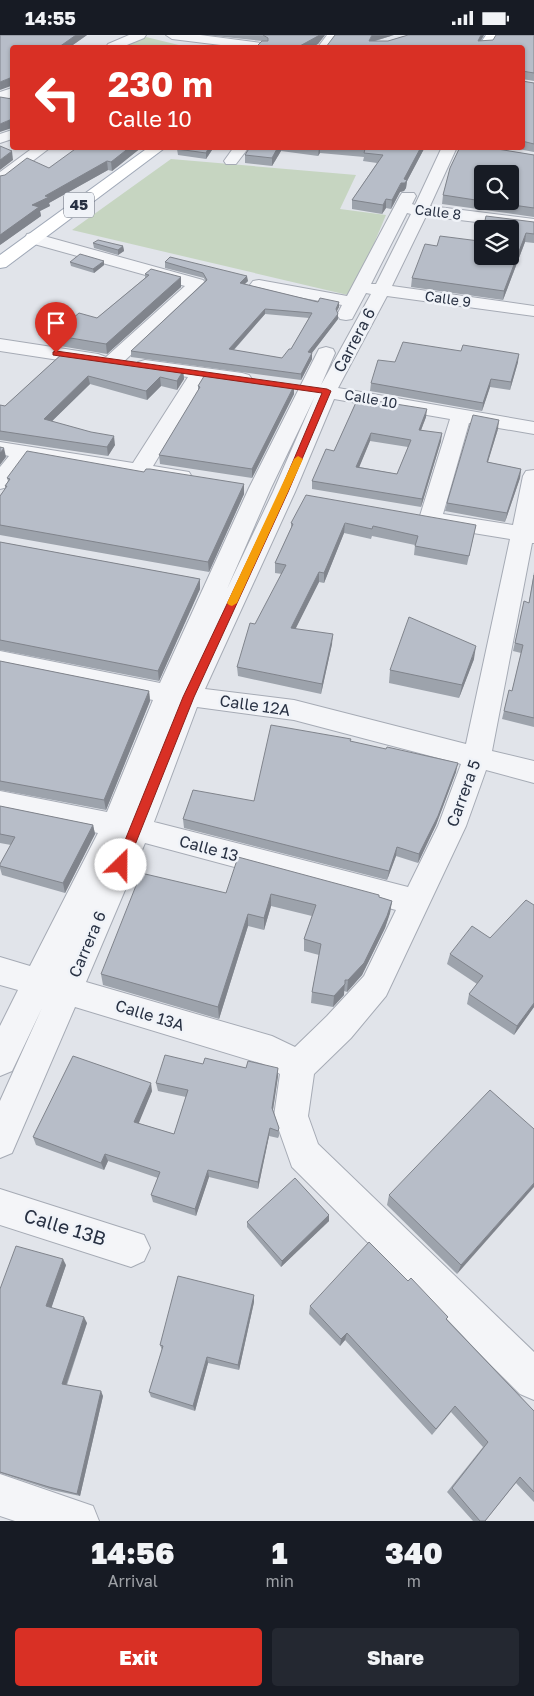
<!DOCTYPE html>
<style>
:root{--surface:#171b24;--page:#242831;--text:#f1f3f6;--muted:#9ea1a6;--accent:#d93025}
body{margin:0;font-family:"Golos Text",sans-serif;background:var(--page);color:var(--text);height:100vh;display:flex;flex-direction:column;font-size:19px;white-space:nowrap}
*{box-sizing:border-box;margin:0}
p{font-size:16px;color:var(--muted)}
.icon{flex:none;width:28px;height:28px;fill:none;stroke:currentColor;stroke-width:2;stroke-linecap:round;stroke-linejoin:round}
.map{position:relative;height:1486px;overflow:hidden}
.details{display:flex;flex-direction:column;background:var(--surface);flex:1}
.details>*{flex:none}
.hud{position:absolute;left:10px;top:10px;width:515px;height:105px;border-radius:5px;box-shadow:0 1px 4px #0004;background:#d93025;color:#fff;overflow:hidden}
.controls{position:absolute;left:474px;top:130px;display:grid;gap:10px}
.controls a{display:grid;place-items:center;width:45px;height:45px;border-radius:5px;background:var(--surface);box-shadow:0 1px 4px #0004;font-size:25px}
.pin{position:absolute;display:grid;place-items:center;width:42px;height:42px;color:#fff;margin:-51px -21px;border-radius:50% 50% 50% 0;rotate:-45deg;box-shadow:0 0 5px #0007}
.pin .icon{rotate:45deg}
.me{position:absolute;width:55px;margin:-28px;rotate:23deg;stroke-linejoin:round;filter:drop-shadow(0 0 4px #0008)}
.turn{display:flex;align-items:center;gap:18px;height:105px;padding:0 15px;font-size:22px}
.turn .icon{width:65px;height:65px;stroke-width:2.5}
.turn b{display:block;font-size:35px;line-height:42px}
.eta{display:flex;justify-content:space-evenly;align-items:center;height:85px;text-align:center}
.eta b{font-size:30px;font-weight:800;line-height:35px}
.button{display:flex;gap:10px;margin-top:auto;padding:10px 15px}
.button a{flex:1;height:58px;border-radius:5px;background:var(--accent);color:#fff;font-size:20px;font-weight:800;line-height:58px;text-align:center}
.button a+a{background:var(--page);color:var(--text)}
.status{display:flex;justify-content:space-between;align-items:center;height:35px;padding:0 25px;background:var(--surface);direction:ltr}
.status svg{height:14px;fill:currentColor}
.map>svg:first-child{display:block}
.green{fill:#c6d5c1}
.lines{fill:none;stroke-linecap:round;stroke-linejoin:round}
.minor-casing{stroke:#a6abb5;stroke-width:2}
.major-casing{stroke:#9fa8b7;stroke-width:2}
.minor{fill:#f4f5f8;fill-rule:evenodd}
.major{fill:#fff;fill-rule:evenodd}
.wall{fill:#9da3ac;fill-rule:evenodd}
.shaded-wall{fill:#80848c}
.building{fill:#b7bdc8;stroke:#80848c;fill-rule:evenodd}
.route{fill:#d93025;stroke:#8d1f18}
.slow{fill:#f59e0b}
.labels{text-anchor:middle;stroke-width:5;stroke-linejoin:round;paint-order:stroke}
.far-street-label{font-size:14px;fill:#283143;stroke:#f0f3f8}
.shield{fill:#f0f3f8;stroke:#646b79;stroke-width:1}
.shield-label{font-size:15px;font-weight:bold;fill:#283143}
.street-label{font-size:16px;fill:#283143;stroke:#f0f3f8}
.near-street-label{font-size:19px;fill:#283143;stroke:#f0f3f8}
</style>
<div class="status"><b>14:55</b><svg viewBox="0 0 49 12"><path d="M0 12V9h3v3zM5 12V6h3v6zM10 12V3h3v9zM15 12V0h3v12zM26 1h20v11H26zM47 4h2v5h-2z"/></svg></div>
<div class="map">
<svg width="534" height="1486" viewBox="0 0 534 1486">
<rect width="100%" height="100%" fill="#e1e4ea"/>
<g class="green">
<path d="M146,2L187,12H124Z"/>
<path d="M171,124L356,140L340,174L386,180L352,261L72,195Z"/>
</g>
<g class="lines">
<defs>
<g id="minor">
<path d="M129,0H146L144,3L122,12H106L108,9Z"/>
<path d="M166,0H200L261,8L267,12H237L172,4Z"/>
<path d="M327,0H340L330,12H318Z"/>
<path d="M12,53V62L0,66V57Z"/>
<path d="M12,95V104L0,108V99Z"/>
<path d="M34,112H51L5,147L0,149V137Z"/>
<path d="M234,112H249L236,129H226L224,126Z"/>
<path d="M442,112H457L430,171L534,184V194L426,181L392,251L534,271V281L387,261L338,353L534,387V399L469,388L443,479L513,490L523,441L526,436L534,435V508H532L492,716L534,726V748L486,735L466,791L386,961L351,1003L314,1039L308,1081L318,1109L534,1317V1365L520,1359L292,1132L274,1081L280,1039L263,1029L75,972L12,1118L0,1123V1066L42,973L12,1036L0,1041V991L18,955L0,950V922L30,931L98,798L0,778V756L107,777L153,665L0,634V616L160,648L249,453L317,318L319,314L326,312L333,314L335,318L321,350L371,259L366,258L352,284L346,285L340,284L337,280L342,270L259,255L253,254L250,250L253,246L259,245L347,261L400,161L402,158H414L416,161L412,169L415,170ZM407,178L411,179L376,249H371ZM315,361L273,457L227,554L271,453ZM334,364L450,384L419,484L422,489L430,491L510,504L466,709L294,665L205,654L295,457ZM197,672L294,685L461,729L438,791L408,852L154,787ZM145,808L396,875L364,941L327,981L295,1012L272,1001L86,947Z"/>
<path d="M33,198L203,245L206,249L119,331C110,333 106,329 98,331L0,316V304L98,319L106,322L185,251L27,207L25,203L27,199Z"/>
<path d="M145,325L242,338L249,340L252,344L249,348L242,350L205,345L153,431L189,437L192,442L189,447L181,448L28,424L8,452L0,454V432L9,421L0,419V407L133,428L188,342L138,335L135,331L138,327Z"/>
<path d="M0,1154L144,1200L150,1213L144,1226L131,1232L0,1190Z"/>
<path d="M0,1439L93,1471L99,1486H15L0,1481Z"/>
</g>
<g id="major">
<path d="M486,0H498L490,12H478Z"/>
<path d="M149,112H166L6,232L0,233V220Z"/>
</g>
</defs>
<use href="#minor" class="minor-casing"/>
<use href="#major" class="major-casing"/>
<use href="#minor" class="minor"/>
<use href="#major" class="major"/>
</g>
<g class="wall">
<path d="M0,0H87L70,12H12V52L11,51Z"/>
<path d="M205,0H325L318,9L312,12H256L262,6Z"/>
<path d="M394,0L375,6H388L408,0H484L481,6L493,5L534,0V46L522,44V12H326Z"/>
<path d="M522,46L534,48V117L508,112H522Z"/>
<path d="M142,112L112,136L108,135L49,168L50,171L40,176L41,181L0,210L49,133Z"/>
<path d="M214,112L206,124L178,120L177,114Z"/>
<path d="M250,112H425L407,146L406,153L404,156L400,157L391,174L386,173L382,179L352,174V165L377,128L363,126L364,122L320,118L318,121L281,116L272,131L245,128V120Z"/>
<path d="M460,112H486L534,120V182L442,169L443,160L450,133ZM482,139H510V166H482Z"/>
<path d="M534,187V208L525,207L503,265L411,252L412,243L437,211L479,206Z"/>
<path d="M93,208L123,211L124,216L118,220L94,213Z"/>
<path d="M70,227L104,230L94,238L71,231Z"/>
<path d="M165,227L248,246L245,249L339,272L337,276L338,284L312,318V324L301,345L131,322V316L205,246L204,243L165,233ZM265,279L309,283L291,314L282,323L234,315Z"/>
<path d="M145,239L181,252L107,319L54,310L53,300L97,283L145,243Z"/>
<path d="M63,318L183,336L184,344L177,355L161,351L147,365L90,349L52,386L115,410L108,421L0,405V370L5,371Z"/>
<path d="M395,327H518L510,355L490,352L482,376L370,356L371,348Z"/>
<path d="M198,351H294V359L252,443L160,429L159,420L198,356Z"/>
<path d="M358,363L426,382L421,395L441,406L421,472L312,454V446L334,416ZM370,406L408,412L397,439L359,432Z"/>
<path d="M498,394L488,427L521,434L520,443L505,487L445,476L447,468Z"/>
<path d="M144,437L244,449V459L209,537L0,500V461L5,454V451L8,446L7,443Z"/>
<path d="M291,488L476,490L467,530L414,520L415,510L372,501L371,504L344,498L324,548L319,547L295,594L332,609L321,659L238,641L237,632L282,539L275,538V528L291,493Z"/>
<path d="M0,507L200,544V554L159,646L0,615Z"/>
<path d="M534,537V692L502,684L509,655L512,656L521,618L513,616L522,575L529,567Z"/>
<path d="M474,624L459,663L389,648L390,635Z"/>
<path d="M0,626L149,656L150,666L106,775L0,755Z"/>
<path d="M350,706L456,737L436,790L418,828L396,821L387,845L184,793L183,784L254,766Z"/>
<path d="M0,771L93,790L95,799L65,858L2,840L0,833V829L11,810L0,808Z"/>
<path d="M226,858L379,862L392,866L390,878L385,893L362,940L347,957L344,956V960L333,972L311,968L312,957L319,920L304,916V904L312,881L271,871L264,895L248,891L219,984L103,950L101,939Z"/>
<path d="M534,870V972L514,1000L467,969L469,959L477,949L447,929L450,919L490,903Z"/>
<path d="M203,1029L246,1033H278V1041L273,1075L279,1093V1101L278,1103L269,1101L258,1154L209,1142L196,1181L153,1167L151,1160L158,1143L108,1126L104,1135L36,1110L33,1102L152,1056L138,1088L174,1099L186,1062L158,1056L156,1048Z"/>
<path d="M534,1094L457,1239L387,1170L389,1160Z"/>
<path d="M329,1180V1186L281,1232L247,1192V1187Z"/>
<path d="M66,1230L51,1273L87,1288L67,1350L103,1361L80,1461L52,1455L0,1438V1254Z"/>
<path d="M254,1260V1267L239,1335L208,1328L195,1376L151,1362L149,1357L162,1315L160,1310Z"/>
<path d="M310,1271L447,1284L534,1376V1467L516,1448L485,1486H473L447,1457L483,1412L451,1377L432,1400L345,1305L340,1311L309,1279Z"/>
</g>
<g class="shaded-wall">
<path d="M76,0H87L70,12H59Z"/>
<path d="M319,0H325L318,9L312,12H298Z"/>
<path d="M372,0H394L371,7L369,6Z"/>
<path d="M481,0H484L477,12L478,6Z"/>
<path d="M10,43L11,51L0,55V47Z"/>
<path d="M12,84V93L0,97V89Z"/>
<path d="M130,112H142L112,136L111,127Z"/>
<path d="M209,112H214L206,124V118Z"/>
<path d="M278,112H281V116L272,131V123Z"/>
<path d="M319,112H320V118L318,121Z"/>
<path d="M421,112H425L407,146L406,153L404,156L400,157L391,174L392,165Z"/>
<path d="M12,116L13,125L0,135V125Z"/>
<path d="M107,126L108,135L49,168L50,171L40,176L41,181L0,210V200L32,170L45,161Z"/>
<path d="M386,164V173L382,179L383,170Z"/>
<path d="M526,198L525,207L503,265L504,256Z"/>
<path d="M123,211L124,216L118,220V215Z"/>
<path d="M104,226V230L94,238L93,234Z"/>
<path d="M247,241L248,246L240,253V248Z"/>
<path d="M181,242V252L107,319L106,309Z"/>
<path d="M339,267V272L335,279L336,274Z"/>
<path d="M265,274V279L229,320V314Z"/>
<path d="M338,279V284L308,323V317Z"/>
<path d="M312,318V324L301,345V339Z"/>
<path d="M519,319L518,327L510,355L511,347Z"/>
<path d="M183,336L184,344L177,355V346Z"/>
<path d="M88,341L90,349L45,393L44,384Z"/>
<path d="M160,342L161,351L147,365L146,356Z"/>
<path d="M491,344L490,352L482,376L483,368Z"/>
<path d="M294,351V359L252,443V434Z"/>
<path d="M427,374L426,382L418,403L419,395Z"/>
<path d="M499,385L498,394L485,436L487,427Z"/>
<path d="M371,398L370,406L356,440V432Z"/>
<path d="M442,398L441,406L421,472L422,464Z"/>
<path d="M114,401L115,410L108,421L107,412Z"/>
<path d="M4,413L6,422L0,430V418Z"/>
<path d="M521,434L520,443L505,487L507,478Z"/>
<path d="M244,449V459L209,537L208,527Z"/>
<path d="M345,488L344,498L324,548V538Z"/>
<path d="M319,537V547L291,603V593Z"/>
<path d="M200,544V554L159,646L158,636Z"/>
<path d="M333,599L332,609L321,659L322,649Z"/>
<path d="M476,611L474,624L459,663L462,650Z"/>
<path d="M149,656L150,666L106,775L104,765Z"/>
<path d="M458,728L456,737L436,790L418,828L419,819Z"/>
<path d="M93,790L95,799L65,858L63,848Z"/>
<path d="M397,812L396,821L387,845L389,836Z"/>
<path d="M271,859V871L264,895V883Z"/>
<path d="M392,866L390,878L385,893L362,940L347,957L348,945Z"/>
<path d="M248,879V891L219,984L218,972Z"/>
<path d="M345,945L344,960L333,972L334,961Z"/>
<path d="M534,968V972L514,1000L517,991Z"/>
<path d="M278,1033V1041L272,1081V1073Z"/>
<path d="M151,1048L152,1056L136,1095L134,1087Z"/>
<path d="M270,1093L269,1101L258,1154V1147Z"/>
<path d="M105,1119L108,1126L104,1135L101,1128Z"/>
<path d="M208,1135L209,1142L196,1181L195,1174Z"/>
<path d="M534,1148V1152L457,1239L461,1230Z"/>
<path d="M329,1180V1186L281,1232L282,1226Z"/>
<path d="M63,1224L66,1230L50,1277L46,1271Z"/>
<path d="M254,1260V1267L239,1335L238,1330Z"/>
<path d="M84,1282L87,1288L65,1353L62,1349Z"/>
<path d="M347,1298L345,1305L340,1311L341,1304Z"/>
<path d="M207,1322L208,1328L195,1376L193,1371Z"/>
<path d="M101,1356L103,1361L80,1461L77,1459Z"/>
</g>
<g class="building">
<path d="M0,0H76L59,12H12V46L10,43L0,47Z"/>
<path d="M263,0H319L318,1L298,12H256L262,6H268V3Z"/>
<path d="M335,0H372L369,6H388L408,0H481L478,6L493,5L496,0H534V38L522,36V12H326Z"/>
<path d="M522,46L534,48V109L522,106Z"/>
<path d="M0,62L12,64V84L0,89Z"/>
<path d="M0,111L12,116L0,125Z"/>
<path d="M78,112H130L111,127L107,126L45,161L49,162L32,170L39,172L0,200V141L5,140L27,123L49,133Z"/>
<path d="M179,112H209L206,118L177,114Z"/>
<path d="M250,112H278L272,123L245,120Z"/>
<path d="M350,112H421L404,144L407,145L405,148H401L392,165L386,164L383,170L352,165L383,120L364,118L365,114Z"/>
<path d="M460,112H485L534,120V173L485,166H510V139H482V166L443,160L450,133Z"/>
<path d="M486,181L534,187V199L526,198L504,256L412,243L425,209L437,211L440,201L479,206L482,194V221H510V194H483Z"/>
<path d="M98,205L123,211L118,215L93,208Z"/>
<path d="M80,219L104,226L93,234L70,227Z"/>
<path d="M170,222L247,241L240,248L318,267L320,263L339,267L336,274L338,279L308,317L312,318L301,339L131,316L207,245L203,238L165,227ZM265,274L312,278L291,314H289L282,323L229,314Z"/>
<path d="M151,234L181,242L106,309L53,300L79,278L97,283L149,240L145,239Z"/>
<path d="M403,307L461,316L463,310L519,319L511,347L491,344L483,368L371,348L378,325L395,327Z"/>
<path d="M63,318L183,336L177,346L160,342L146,356L88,341L44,384L91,397L114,401L107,412L0,396V370L5,371Z"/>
<path d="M206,338L294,351L252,434L159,420L200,352L198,351Z"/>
<path d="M358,363L427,374L419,395L442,398L422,464L312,446L326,414L334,416ZM371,398L411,405L397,439L356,432Z"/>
<path d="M473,380L499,385L487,427L521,434L507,478L447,468Z"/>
<path d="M0,412L4,413L0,418Z"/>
<path d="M27,416L144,437L146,434H150L244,449L208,527L0,490V461L7,451H5L10,444L7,443Z"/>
<path d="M306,460L476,490L469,521L415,511L418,501L373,491L372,494L345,488L324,538L319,537L291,593L333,599L322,649L237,632L250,588L255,589L286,530L275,528L293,489L291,488Z"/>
<path d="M0,507L200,544L158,636L0,605Z"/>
<path d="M534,540V683L504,676L509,655L512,656L523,610L515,608L524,566L529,568Z"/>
<path d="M409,582L476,611L462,650L390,635Z"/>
<path d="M0,626L149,656L104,765L0,746Z"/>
<path d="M271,690L351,704L350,706L386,714L387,712L458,728L438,781L419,819L397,812L389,836L183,784L193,755L254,766Z"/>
<path d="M0,771L93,790L63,848L0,831V829L15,802L0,799Z"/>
<path d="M238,822L379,860V862L392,866L387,881L364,928L348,945H345V949L334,961L312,957L321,909L304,904L316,870L271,859L264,883L248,879L218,972L101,939L141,838L226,858Z"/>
<path d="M526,865L534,870V968L517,991L469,959L483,941L450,919L472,891L490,903Z"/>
<path d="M165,1020L203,1029L205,1023L246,1033L248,1026L278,1033L272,1073L279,1093L278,1096L270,1093L258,1147L208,1135L195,1174L151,1160L160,1137L105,1119L101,1128L33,1102L73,1021L151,1048L134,1087L174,1099L188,1055L156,1048Z"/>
<path d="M490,1055L534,1094V1148L461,1230L389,1160Z"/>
<path d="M295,1143L329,1180L282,1226L247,1187Z"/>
<path d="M369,1207L408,1246L411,1243L448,1282L446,1284L534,1376V1457L520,1442L485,1486H480L452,1453L488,1407L455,1371L436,1394L347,1298L341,1304L310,1271Z"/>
<path d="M16,1211L63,1224L46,1271L84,1282L62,1349L101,1356L77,1459L49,1452L0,1437V1254Z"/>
<path d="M178,1241L254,1260L238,1330L207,1322L193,1371L149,1357L163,1311L160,1310Z"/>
</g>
<path class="route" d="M56,316L327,354L331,356L288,457L194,662L127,830L126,833H117L115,830L183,662L280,457L322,358L53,320V317Z"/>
<path class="slow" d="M298,421L303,424L237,568L232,571L229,570L227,568L294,424Z"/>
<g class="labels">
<g class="far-street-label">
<text transform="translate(438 177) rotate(7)" y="5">Calle 8</text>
<text transform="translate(448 264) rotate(8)" y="5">Calle 9</text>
<text transform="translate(371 364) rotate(10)" y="5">Calle 10</text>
</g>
<rect class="shield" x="64" y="157.5" width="30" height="25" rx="4"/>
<g class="shield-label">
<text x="79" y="175">45</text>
</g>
<g class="street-label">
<text transform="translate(354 305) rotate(-62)" y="6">Carrera 6</text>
<text transform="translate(255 670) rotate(8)" y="6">Calle 12A</text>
<text transform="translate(463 758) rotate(-70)" y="6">Carrera 5</text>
<text transform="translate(209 813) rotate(15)" y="6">Calle 13</text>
<text transform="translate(87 909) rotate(-67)" y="6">Carrera 6</text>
<text transform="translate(150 980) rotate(17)" y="6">Calle 13A</text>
</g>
<g class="near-street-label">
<text transform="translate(65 1192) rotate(17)" y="7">Calle 13B</text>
</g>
</g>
</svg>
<div class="controls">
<a><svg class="icon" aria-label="search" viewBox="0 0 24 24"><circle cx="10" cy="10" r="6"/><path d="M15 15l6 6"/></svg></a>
<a><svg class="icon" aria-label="layers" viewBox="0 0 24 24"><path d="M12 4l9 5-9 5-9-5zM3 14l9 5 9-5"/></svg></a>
</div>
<div class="pin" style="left:56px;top:318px;background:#d93025"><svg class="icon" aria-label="arrive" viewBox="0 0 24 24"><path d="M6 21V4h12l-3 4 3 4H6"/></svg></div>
<svg class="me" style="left:121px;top:830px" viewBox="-20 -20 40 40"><circle r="19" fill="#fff"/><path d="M0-13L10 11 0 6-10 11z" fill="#d93025"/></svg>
<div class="hud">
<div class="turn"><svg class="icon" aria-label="left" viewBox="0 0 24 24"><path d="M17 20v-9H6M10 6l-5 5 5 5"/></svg><div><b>230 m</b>Calle 10</div></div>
</div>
</div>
<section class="details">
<div class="eta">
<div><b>14:56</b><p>Arrival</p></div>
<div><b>1</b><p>min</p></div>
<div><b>340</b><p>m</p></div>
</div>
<div class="button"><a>Exit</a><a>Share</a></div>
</section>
